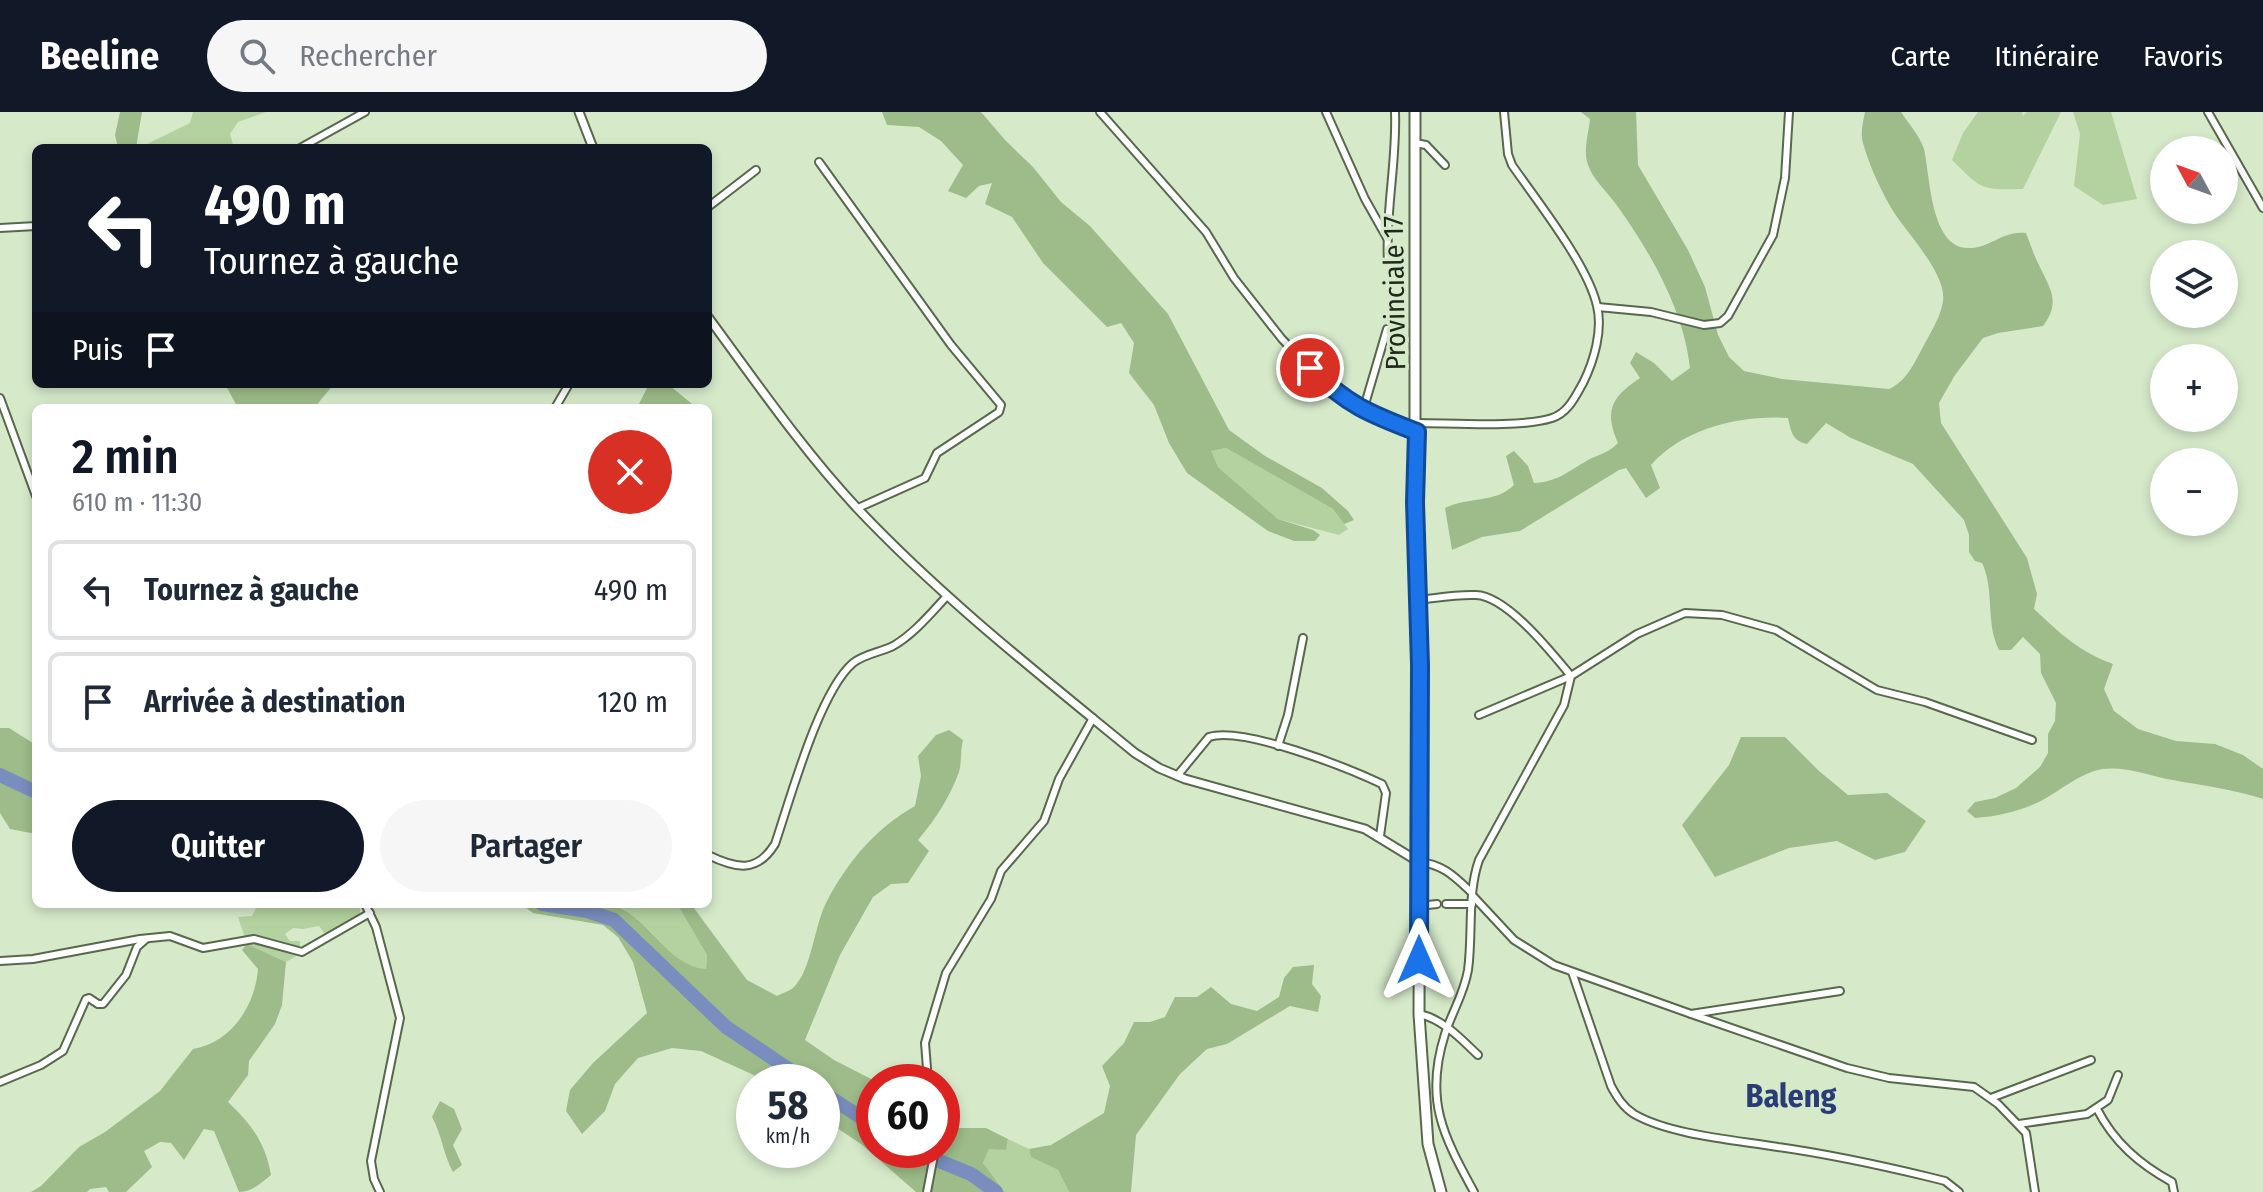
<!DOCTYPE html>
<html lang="fr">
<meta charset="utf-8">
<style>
:root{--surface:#fff;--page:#f6f6f7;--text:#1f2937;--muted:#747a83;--line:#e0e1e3;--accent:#111827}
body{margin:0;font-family:"Fira Sans Condensed",sans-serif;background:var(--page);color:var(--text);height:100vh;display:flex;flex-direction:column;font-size:30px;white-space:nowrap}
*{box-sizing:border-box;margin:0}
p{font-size:26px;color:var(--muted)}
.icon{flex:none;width:44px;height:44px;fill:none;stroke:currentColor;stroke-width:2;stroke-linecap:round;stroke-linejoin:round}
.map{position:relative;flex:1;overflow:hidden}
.details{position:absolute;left:32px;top:292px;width:680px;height:504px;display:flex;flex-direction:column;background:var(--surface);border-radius:12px;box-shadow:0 4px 12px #0003}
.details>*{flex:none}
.hud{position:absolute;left:32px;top:32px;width:680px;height:244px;border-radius:12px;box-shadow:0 4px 12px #0003;background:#111827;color:#fff;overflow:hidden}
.needle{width:52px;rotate:311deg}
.tools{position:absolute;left:2150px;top:24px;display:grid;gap:16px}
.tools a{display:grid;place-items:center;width:88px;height:88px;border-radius:50%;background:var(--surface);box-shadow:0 4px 12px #0003;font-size:40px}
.speed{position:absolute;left:736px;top:952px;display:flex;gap:16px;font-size:40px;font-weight:700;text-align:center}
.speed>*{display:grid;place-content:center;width:104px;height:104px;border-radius:50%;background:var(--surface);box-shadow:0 4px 12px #0003;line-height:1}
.speed small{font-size:20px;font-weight:400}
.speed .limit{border:12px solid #d22;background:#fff;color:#111}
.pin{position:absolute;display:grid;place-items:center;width:68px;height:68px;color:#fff;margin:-34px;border:4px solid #fff;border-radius:50%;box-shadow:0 2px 8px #0007}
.me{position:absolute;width:88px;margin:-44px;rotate:0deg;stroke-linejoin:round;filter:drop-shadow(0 0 6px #0008)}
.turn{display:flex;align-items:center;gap:28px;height:168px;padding:0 40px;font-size:36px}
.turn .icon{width:104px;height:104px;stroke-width:2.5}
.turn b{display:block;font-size:56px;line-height:68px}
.then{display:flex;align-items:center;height:76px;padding:0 40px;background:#0003;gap:16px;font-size:30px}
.round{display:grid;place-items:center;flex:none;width:84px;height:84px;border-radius:42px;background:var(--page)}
.headline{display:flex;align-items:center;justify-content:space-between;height:136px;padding:0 40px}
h1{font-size:48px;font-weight:600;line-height:60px;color:var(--accent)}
.cta{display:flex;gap:16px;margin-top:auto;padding:16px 40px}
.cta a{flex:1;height:92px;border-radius:48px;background:var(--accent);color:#fff;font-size:32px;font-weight:600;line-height:92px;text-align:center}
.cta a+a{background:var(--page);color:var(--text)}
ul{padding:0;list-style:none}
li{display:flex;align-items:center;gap:24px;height:100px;margin:0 16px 12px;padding:0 24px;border:4px solid var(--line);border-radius:12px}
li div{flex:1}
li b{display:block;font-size:30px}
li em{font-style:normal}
header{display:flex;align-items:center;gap:48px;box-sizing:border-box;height:112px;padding:0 40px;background:var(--accent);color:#fff}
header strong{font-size:38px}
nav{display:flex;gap:44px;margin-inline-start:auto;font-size:28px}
.search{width:560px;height:72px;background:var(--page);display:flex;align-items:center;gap:20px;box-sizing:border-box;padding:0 28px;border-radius:44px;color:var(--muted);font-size:30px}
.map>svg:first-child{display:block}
.green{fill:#b3d29f}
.forest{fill:#9dbc89}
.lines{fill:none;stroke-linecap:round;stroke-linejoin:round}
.river{stroke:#798dbe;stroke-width:14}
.minor-casing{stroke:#57684c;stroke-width:10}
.tertiary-casing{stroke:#57684c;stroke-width:11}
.primary-casing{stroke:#57684c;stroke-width:13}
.minor{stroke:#fff;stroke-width:6}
.tertiary{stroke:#fff;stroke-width:7}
.primary{stroke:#fff;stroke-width:9}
.route-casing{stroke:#114b97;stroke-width:20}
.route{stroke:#1a73e8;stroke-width:14}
.labels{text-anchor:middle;stroke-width:7;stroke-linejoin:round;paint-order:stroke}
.street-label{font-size:28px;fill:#20271b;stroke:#d6eaca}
.quarter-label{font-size:32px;font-weight:bold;fill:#293c75;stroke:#d6eaca}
</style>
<header>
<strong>Beeline</strong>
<div class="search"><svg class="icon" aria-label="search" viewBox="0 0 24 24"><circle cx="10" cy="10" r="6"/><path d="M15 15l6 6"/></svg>Rechercher</div>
<nav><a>Carte</a><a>Itinéraire</a><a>Favoris</a></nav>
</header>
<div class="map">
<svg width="2263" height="1080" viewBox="0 0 2263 1080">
<rect width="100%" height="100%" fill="#d6eaca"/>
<g class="green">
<path d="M193,0H266L238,10L230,22L234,36H147L145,33L190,11Z"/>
<path d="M1978,0H2022L2023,4L2027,0H2061L2023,77C1981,78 1982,78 1952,48L1963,21Z"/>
<path d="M2073,0H2111L2137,87L2103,93L2074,74L2080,22Z"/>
<path d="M1226,336L1333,397L1348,417L1339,423L1278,407L1218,355L1210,339Z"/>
<path d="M258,792H360V805L325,822L319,814L303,817L293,816L285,822L290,829H300V842L286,850L247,832L238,805L252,804Z"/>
<path d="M597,792H677L707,843L706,857C667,854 652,806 615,794C610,792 602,793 597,792Z"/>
<path d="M1008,1027L1029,1037L1031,1045L1058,1058L1069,1080H1005L983,1051L989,1036L1006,1038Z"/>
</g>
<g class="forest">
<path d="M120,0H142L136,36H118L115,23Z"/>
<path d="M882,0H981L1006,29L1033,55L1061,90L1090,114L1168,202L1229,318L1265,344L1322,376L1348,399L1354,408L1344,412L1333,397L1226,336L1211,339L1218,355L1278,407L1313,418L1320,423L1315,429H1294L1268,419L1187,361L1169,331L1154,293L1129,261L1134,231L1121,211L1107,215L1043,151L1012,105L985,92L992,71L979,74L966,86L948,79L963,53L941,29L919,15L887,13Z"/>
<path d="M1581,0H1636L1638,53L1688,138L1705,175L1718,223L1729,245L1744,259L1782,267L1889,277C1907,269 1914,251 1923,235C1930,221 1941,205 1943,189C1947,162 1906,120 1893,99C1881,79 1869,53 1863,31C1860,22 1863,10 1865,0H1901C1908,11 1920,24 1924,37C1930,62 1930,136 1968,136C1992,136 2002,118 2026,121C2030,131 2033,141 2038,151C2049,175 2062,189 2043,214L1998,221L1983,226L1955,263L1939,291L1941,311L2027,446L2037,482L2034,497C2061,522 2078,539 2113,552L2104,577L2114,599L2138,617L2176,629L2215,632L2243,643L2263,657V687C2233,677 2204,674 2173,668C2149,664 2118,651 2094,659C2077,665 2066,674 2051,683C2030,697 2001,704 1975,706L1967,699L1975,690L1995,686L2016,676L2040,655L2048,641V622L2055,609L2056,591L2041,561L2040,542L2023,525L2011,538H1999C1985,510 1995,478 1982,451L1975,449L1969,440V423L1964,408L1913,352L1851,326L1826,311L1807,332C1792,329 1791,319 1788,306C1740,303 1684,316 1651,353L1660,376L1646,386L1626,356L1619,358L1520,419L1482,425L1452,438L1445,396C1470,384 1494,392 1514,373L1506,344L1514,339L1528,354L1534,371C1556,370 1566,361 1583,351C1597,342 1606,343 1618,331C1604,299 1611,285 1640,266L1630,251L1636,240L1654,251L1672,269L1690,256C1684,199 1651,141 1618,95C1607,79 1588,64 1586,44C1585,32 1589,18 1590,7Z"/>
<path d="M225,272H334L314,296H238Z"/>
<path d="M649,272L669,273L697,296H637Z"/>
<path d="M0,616H9L36,633V722L10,717L0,701Z"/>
<path d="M949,618L963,628C960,639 962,650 959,660C950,685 935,708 918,728L929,739L908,771L891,772L873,785L840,843L805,928L834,948L877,970H874V1038H942V1016H986L1008,1027L1006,1038L989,1037L983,1051L1005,1080H916L861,1032L822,1006V970H769L701,939L672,936L638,946L615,972L605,999L582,1022L566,999L570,978L593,951L647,901L633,850L618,825L603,813L533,801L521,792C546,792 593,787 615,794C651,806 667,854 706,857L707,843L677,792H691L747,868L777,884C782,881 790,879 794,875C812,857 814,813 827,789C848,749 876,716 915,694L921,664L918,644L936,623Z"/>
<path d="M1741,625H1785L1819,659L1848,683L1887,681L1926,709L1905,740L1875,748L1837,729L1789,736L1715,765L1682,713L1729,653Z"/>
<path d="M247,832L286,850L282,893L275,912L249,949L248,963L228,990C252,1013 265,1030 271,1063C261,1071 252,1080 239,1080L214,1019L204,1017L184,1048L171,1031L160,1030L144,1039L152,1055L126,1080H109L106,1075L90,1077L87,1080H31L41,1074L79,1035L105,1020L160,979L193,937C231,931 255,894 258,857L242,838Z"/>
<path d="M1314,853L1312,872L1321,884L1318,900L1290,894L1227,932L1207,937L1180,962L1136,1023L1131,1080H1069L1058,1058L1031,1045L1029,1037L1051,1033L1104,1001L1110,974L1102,954L1124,931L1134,910H1150L1165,905L1175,885H1197L1211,875L1231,892L1257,899L1279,885L1284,866L1293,855Z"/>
<path d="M440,989L454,997L462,1017L453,1033L462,1053L453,1060C443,1042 442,1023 432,1005Z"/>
</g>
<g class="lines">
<g class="river">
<path d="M0,663L36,680"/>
<path d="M542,792L587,799L614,808L726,915L808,970"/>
<path d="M822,980L874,1014"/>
<path d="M912,1038L971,1062L996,1080"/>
</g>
<defs>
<g id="minor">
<path d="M1100,0L1206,120L1234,166L1282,227L1310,256L1329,275L1363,299L1415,319"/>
<path d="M1326,0L1365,87L1387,126"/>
<path d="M2208,0L2263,96"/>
<path d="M1415,31L1426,33L1445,53"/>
<path d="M300,36L365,0"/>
<path d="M819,50L951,233L1001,293L999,300L937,341L925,366L858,396"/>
<path d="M708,95L756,58"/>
<path d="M0,116L36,114"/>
<path d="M1388,150C1385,100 1397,50 1395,0"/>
<path d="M1598,195L1651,200L1704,213L1720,211L1728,204L1773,123L1785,66L1789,0"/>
<path d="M0,286L36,384"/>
<path d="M555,296L569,272"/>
<path d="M1363,299L1387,217"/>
<path d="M1417,311C1452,311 1521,316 1552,306C1568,301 1575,285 1583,271C1594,249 1603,218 1597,194C1588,153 1537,89 1512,53L1508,42L1504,0"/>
<path d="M1419,488C1437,486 1457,482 1476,483C1507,484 1552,541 1571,564L1564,593L1479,748C1467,782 1473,822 1468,858C1464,882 1452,900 1445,922C1424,988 1443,1023 1474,1080"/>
<path d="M1479,603L1571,564L1637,522L1685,501L1722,503L1776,518L1877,578L1925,590L2032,628"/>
<path d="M1278,634L1288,603L1303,526"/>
<path d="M1177,664L1209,625C1243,614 1348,656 1382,672L1386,681L1380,724"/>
<path d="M708,743C737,757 757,761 775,732C790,688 819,580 853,551C864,542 881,540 893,534C914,522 931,501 947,484"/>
<path d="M1419,750C1442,752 1454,764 1470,779"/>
<path d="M1472,783L1514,828L1554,853L1691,902L1840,879"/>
<path d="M365,792L376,815L400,906L371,1049L374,1067L380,1080"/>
<path d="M1446,792H1472"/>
<path d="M1419,794L1437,792"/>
<path d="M0,849L33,847L140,827L170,824L203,836L254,827L302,840L370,801"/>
<path d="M1572,860L1611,974C1617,985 1623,995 1634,1002C1670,1023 1736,1028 1778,1035C1828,1042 1879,1053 1929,1065L1945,1069L1959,1080"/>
<path d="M1419,902C1443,907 1461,927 1478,943"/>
<path d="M1691,902L1847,956L1889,966L1974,975L1998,992L2026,1021L2035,1080"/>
<path d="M0,970L41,953L63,939L86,887L89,886L98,892H103L126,863L137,835L146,827"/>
<path d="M925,970L927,956L925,931L946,861L991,787L1001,759L1044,709L1059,667L1093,606"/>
<path d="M1991,986L2091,948"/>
<path d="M2097,997C2114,1030 2139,1052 2172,1070L2174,1080"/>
<path d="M2019,1012L2087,1002L2108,988L2118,963"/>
<path d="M927,1080L935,1038"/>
</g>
<g id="tertiary">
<path d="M579,0L593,36"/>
<path d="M708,205C756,270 802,337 857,396C942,486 1040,563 1135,641L1159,656L1185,667L1365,717L1419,750"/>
</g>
<path id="primary" d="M1415,0V390L1420,553L1419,902L1428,1032L1441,1080"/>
</defs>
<use href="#minor" class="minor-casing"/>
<use href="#tertiary" class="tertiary-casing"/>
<use href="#primary" class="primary-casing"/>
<use href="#minor" class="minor"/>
<use href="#tertiary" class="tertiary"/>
<use href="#primary" class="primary"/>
</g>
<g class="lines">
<defs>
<path id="route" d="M1310,256C1347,293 1370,302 1417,320L1415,390L1420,553L1419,848"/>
</defs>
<use href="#route" class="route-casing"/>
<use href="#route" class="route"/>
</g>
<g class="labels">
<g class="street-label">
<text transform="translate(1394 181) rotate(-91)" y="10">Provinciale 17</text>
</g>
<g class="quarter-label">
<text x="1791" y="995">Baleng</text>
</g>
</g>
</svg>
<div class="tools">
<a><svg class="needle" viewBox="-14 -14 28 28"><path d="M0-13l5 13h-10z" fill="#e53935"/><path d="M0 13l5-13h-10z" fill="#747a83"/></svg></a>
<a><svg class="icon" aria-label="layers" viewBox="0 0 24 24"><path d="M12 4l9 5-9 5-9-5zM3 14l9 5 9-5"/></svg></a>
<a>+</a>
<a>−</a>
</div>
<div class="speed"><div>58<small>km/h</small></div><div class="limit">60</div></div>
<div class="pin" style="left:1310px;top:256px;background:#d93025"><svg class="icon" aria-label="arrive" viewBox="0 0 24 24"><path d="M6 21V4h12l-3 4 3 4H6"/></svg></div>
<svg class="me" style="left:1419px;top:848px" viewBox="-20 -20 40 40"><path d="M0-17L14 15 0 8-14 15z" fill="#1a73e8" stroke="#fff" stroke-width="4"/></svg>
<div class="hud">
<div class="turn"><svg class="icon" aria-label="left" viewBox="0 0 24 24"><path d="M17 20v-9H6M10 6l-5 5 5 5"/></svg><div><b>490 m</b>Tournez à gauche</div></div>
<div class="then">Puis<svg class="icon" aria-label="arrive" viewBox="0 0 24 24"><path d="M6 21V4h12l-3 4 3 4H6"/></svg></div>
</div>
<section class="details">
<div class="headline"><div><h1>2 min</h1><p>610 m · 11:30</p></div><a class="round" style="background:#d93025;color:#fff"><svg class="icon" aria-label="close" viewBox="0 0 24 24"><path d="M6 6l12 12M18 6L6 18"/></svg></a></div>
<ul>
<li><svg class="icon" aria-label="left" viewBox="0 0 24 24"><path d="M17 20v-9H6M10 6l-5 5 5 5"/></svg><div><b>Tournez à gauche</b></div><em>490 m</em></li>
<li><svg class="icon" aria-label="arrive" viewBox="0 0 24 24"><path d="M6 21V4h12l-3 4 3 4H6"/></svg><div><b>Arrivée à destination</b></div><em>120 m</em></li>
</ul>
<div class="cta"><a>Quitter</a><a>Partager</a></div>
</section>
</div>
